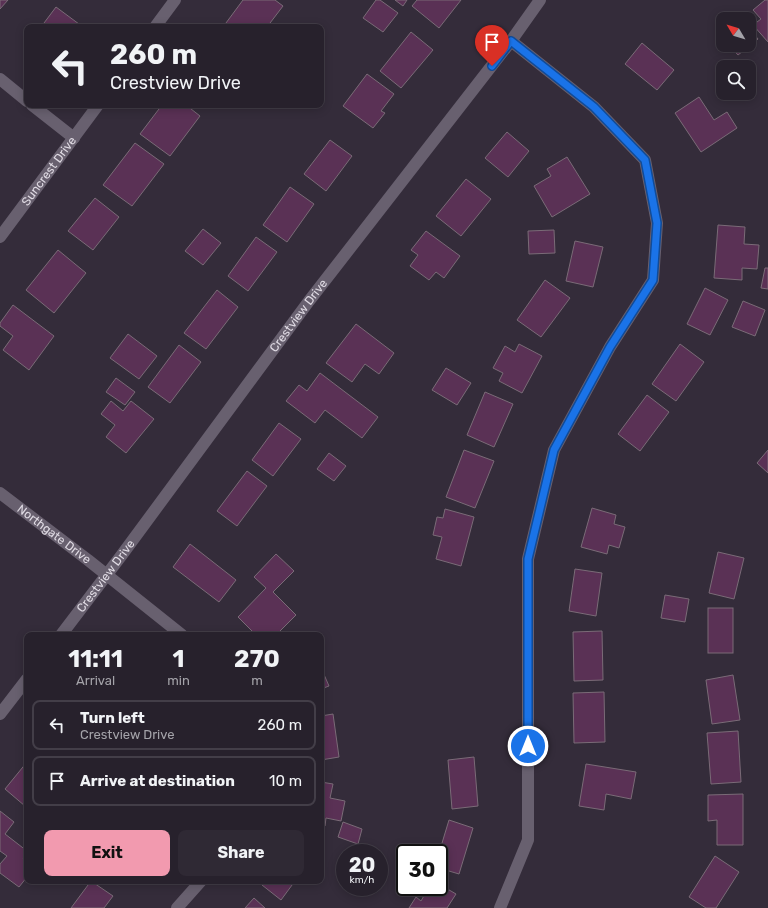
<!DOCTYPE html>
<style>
:root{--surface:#27212c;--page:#2f2934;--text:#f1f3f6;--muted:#a4a3a9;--line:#433e48;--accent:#f29aaf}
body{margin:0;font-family:Rubik,sans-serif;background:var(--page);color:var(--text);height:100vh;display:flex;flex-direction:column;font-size:15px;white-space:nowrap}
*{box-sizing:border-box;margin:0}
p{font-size:13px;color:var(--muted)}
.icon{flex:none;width:22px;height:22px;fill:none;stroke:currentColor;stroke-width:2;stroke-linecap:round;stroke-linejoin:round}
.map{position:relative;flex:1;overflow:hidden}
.panel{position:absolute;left:24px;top:632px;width:300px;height:252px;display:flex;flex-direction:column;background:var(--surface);border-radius:8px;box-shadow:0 2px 10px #0003,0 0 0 1px var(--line)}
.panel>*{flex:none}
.guide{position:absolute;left:24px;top:24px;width:300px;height:84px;border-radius:8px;box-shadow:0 2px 10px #0003,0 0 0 1px var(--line);background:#27212c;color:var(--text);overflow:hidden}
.needle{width:26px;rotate:308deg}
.buttons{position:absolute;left:716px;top:12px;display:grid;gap:8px}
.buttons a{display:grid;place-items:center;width:40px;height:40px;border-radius:8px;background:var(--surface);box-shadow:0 2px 10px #0003,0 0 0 1px var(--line);font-size:20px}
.speed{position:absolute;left:336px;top:844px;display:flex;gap:8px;font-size:20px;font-weight:700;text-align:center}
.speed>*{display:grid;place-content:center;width:52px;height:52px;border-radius:50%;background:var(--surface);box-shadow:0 2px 10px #0003,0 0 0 1px var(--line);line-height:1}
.speed small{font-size:10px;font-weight:400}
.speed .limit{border:2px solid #111;border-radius:6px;background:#fff;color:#111}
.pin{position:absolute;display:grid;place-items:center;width:34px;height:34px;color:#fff;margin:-41px -17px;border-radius:50% 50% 50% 0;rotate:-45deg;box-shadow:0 0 4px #0007}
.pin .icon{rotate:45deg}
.me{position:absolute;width:44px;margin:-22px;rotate:0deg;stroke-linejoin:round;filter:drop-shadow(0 0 3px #0008)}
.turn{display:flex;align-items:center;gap:14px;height:84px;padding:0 20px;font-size:18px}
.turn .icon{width:52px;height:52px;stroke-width:2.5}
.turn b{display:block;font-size:28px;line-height:34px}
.eta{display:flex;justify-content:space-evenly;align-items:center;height:68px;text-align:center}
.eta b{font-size:24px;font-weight:700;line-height:28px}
.action{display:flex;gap:8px;margin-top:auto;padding:8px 20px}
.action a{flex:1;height:46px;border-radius:8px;background:var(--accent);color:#111;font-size:16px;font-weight:700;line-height:46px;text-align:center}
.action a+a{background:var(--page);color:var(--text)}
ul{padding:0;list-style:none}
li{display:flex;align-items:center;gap:12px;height:50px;margin:0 8px 6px;padding:0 12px;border:2px solid var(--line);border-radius:8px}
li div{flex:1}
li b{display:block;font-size:15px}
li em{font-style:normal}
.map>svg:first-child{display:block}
.building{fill:#5a3155;stroke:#7a6b77}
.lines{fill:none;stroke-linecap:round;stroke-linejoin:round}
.street{stroke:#68606f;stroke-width:12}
.route-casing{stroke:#114b97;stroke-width:10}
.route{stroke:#1a73e8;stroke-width:7}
.labels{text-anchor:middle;stroke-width:4;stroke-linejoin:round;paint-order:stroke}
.street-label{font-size:12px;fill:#e0dbe4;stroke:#1a161d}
</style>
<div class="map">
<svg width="768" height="908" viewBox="0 0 768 908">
<rect width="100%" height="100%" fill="#342c3a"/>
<g class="building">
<path d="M0,0H8L0,9Z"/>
<path d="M243,0H275L283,6L267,27H223Z"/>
<path d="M376,0H380L398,13L383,32L363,18Z"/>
<path d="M395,0H407L403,6Z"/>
<path d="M417,0H461L439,28L412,6Z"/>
<path d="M765,0H768V42L753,25L761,19L753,10Z"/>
<path d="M56,7L83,27H41Z"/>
<path d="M749,28L758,39L738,55L729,45H749Z"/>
<path d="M411,32L433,50L401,88L380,71Z"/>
<path d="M642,43L674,70L657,90L625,64Z"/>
<path d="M367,74L394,94L381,111L385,113L373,128L343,106Z"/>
<path d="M699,97L714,120L727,112L737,128L701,152L675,113Z"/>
<path d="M162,105H186L200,116L170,156L140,134Z"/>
<path d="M507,132L529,151L508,177L485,158Z"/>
<path d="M330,140L352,156L326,191L304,174Z"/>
<path d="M135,143L164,164L132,206L103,185Z"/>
<path d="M567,157L590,194L552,217L534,186L551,176L547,169Z"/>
<path d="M466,179L491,199L461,236L436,216Z"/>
<path d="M290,187L314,204L287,242L263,225Z"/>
<path d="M95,198L119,217L93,250L68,231Z"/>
<path d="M718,225L745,227L744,244L759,245L757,269L742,268V280L714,278Z"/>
<path d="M203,229L221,243L203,265L185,251Z"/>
<path d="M554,230L555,253L529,254L528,231Z"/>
<path d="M426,231L460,256L444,278L436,272L429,280L410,266L418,255L411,250Z"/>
<path d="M256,237L277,252L248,291L228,276Z"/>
<path d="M575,241L603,247L593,287L566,281Z"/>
<path d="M58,250L86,273L54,313L26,290Z"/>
<path d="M765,268H768V289L761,288Z"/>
<path d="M545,280L570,298L541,337L517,320Z"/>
<path d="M705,288L728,300L710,335L687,324Z"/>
<path d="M217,290L238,307L206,349L184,333Z"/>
<path d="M743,301L765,310L755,336L732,327Z"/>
<path d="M13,305L54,336L29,370L3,350L13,336L0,326V323Z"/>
<path d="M356,324L394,353L379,374L365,364L352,382L326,363Z"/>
<path d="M128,334L157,356L139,379L110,358Z"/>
<path d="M519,344L542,356L522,393L499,381L503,373L493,368L505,346L515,352Z"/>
<path d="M680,344L704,362L676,401L652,384Z"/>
<path d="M179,345L201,362L170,403L148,387Z"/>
<path d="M446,368L471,383L457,405L432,390Z"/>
<path d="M320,373L378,417L362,438L325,410L315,423L286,401L299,385L307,391Z"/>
<path d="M116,378L135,392L125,405L106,392Z"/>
<path d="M485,392L513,404L494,447L467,435Z"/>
<path d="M647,395L669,412L640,451L618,434Z"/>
<path d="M111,401L123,411L131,401L154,419L126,453L106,437L115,425L101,414Z"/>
<path d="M279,423L301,439L273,476L252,460Z"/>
<path d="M464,450L494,461L475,508L446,497Z"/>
<path d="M768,450V473L757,463Z"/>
<path d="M329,453L346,466L334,481L317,469Z"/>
<path d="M247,471L267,486L237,526L217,511Z"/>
<path d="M592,508L616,515L614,524L625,527L619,548L609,545L607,554L581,547Z"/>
<path d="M445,509L474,517L461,566L436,559L442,537L433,535L437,517L443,518Z"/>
<path d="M190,544L236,580L219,602L173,567Z"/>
<path d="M718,552L744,558L734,599L709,593Z"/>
<path d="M276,554L294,571L273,592L296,615L276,635H256L238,617L266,588L254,577Z"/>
<path d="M575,569L602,573L596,616L569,611Z"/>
<path d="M665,595L689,599L685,622L661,618Z"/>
<rect x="708" y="608" width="25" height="45"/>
<path d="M602,631L603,680L574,681L573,632Z"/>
<path d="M321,670H322L329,686L321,689Z"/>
<path d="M733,675L740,720L712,724L706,680Z"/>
<path d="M604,692L605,742L574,743L573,693Z"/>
<path d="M333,714L339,757L321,760V716Z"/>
<path d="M738,731L741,782L711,784L707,733Z"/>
<path d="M474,757L478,806L452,809L448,760Z"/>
<path d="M27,762V804L25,806L5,789Z"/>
<path d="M586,764L636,772L631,799L606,794L604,810L579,806Z"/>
<path d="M321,782L333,784L330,798L345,801L341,821L326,818L325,826L321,825Z"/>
<path d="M743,794V845H717V820L708,821V795Z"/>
<path d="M0,811L14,822L5,834L27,851V854L23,859L27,862V877L19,887L0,873V864L7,856L0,851Z"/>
<path d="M449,820L473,828L459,874L439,868V853Z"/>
<path d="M343,822L362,829L358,844L338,837Z"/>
<path d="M715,856L739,872L716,908H706L689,897Z"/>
<path d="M91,881L113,896L104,908H71Z"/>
<path d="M265,881H295L281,900L262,885Z"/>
<path d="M439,884L456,894L447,908H409L416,897L421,901L429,887H439Z"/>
<path d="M254,898L265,908H245Z"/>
</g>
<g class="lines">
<g class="street">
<path d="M155,27L175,0"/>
<path d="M0,79L27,101"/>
<path d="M32,105L74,138"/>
<path id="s1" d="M0,237L98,105"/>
<path id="s2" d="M0,493L88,560L182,635"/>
<path id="s3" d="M61,635L121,556L309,301L511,41L540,0"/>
<path d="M0,714L27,679"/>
<path d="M177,908L201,881"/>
<path d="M500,908L528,840V559L554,450L610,347L653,280L657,223L645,160L594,107L511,41"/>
</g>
</g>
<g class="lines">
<defs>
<path id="route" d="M492,66L511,41L594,107L645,160L657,223L653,280L610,347L554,450L528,559V746"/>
</defs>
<use href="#route" class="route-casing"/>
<use href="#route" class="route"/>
</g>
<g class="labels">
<g class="street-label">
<text dy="4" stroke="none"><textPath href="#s1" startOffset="82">Suncrest Drive</textPath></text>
<text dy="4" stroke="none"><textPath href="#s3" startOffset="398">Crestview Drive</textPath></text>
<text dy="4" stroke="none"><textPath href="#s2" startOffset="68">Northgate Drive</textPath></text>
<text dy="4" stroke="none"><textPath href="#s3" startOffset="74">Crestview Drive</textPath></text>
</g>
</g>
</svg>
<div class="buttons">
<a><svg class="needle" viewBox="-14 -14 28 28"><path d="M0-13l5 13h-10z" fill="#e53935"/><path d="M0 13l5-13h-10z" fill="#a4a3a9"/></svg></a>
<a><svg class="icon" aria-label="search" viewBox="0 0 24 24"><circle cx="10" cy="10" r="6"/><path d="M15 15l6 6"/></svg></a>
</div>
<div class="speed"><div>20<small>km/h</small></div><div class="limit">30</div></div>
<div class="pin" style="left:492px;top:66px;background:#d93025"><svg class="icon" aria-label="arrive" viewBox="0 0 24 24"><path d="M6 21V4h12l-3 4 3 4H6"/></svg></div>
<svg class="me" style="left:528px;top:746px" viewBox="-20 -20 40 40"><circle r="17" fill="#1a73e8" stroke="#fff" stroke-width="3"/><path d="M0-11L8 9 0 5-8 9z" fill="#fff"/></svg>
<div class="guide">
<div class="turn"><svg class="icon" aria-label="left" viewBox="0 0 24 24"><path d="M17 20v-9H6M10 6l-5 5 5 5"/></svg><div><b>260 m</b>Crestview Drive</div></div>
</div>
<section class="panel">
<div class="eta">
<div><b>11:11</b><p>Arrival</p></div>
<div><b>1</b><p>min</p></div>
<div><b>270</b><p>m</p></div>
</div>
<ul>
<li><svg class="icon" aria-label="left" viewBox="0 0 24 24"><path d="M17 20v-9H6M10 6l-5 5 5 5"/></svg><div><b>Turn left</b><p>Crestview Drive</p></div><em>260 m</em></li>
<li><svg class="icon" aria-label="arrive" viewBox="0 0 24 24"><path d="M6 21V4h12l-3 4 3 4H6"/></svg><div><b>Arrive at destination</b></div><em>10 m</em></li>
</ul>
<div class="action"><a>Exit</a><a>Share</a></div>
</section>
</div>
